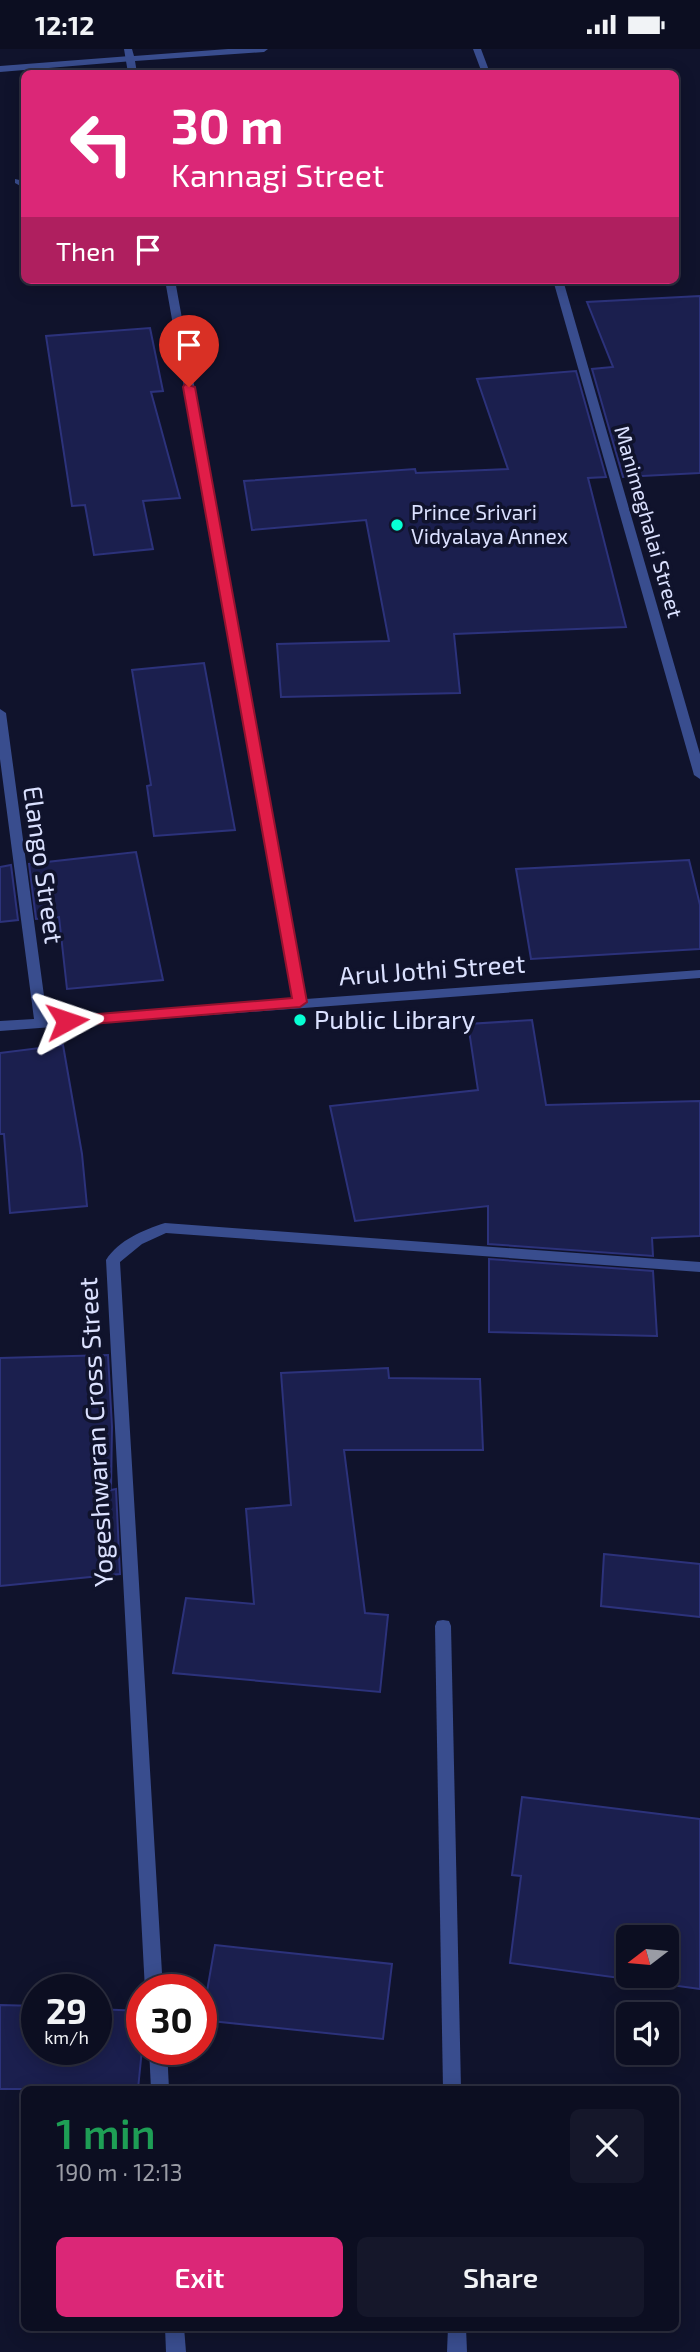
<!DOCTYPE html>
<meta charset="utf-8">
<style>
:root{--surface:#0c0e21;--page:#15172a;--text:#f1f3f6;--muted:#9a9ca5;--line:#2c2e3f;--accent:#db2777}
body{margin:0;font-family:"Exo 2",sans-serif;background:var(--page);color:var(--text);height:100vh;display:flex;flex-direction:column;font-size:26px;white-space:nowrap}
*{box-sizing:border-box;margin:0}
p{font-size:23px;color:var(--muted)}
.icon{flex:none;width:38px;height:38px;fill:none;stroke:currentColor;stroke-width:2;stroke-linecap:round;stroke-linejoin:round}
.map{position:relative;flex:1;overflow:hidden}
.details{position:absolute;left:21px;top:2037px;width:658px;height:245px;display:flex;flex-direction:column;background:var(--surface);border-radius:10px;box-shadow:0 4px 18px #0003,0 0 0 2px var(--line)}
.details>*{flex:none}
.guide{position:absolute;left:21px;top:21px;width:658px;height:214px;border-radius:10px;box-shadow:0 4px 18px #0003,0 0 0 2px var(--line);background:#db2777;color:#fff;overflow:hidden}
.needle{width:46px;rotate:254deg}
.tools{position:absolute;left:616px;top:1876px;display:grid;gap:14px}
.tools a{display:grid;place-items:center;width:63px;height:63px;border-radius:10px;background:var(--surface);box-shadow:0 4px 18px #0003,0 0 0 2px var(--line);font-size:35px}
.speed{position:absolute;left:21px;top:1925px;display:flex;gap:14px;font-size:35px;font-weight:700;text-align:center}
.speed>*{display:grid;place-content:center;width:91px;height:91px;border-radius:50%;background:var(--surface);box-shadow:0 4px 18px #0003,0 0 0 2px var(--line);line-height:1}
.speed small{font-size:18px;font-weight:400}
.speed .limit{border:10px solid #d22;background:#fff;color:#111}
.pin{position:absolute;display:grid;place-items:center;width:60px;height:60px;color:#fff;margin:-72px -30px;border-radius:50% 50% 50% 0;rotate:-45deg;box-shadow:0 0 7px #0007}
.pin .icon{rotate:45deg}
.me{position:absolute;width:77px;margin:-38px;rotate:85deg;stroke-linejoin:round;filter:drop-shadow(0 0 5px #0008)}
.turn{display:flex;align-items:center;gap:24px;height:147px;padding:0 35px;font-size:32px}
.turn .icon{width:91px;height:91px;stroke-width:2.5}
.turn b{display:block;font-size:49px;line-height:60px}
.then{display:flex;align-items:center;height:66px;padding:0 35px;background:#0003;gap:14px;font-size:26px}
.round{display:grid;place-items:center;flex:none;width:74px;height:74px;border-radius:10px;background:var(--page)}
.head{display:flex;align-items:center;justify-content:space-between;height:119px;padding:0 35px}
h1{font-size:42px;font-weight:600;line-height:52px;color:#1e9e55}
.primary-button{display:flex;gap:14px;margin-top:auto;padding:14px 35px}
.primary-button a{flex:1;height:80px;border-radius:10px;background:var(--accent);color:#fff;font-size:28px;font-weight:600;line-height:80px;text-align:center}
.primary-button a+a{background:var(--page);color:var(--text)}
.status{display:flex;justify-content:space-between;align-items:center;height:49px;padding:0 35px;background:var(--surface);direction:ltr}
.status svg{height:19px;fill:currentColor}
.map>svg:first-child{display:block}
.building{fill:#1b1f4e;stroke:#2c327b;stroke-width:2;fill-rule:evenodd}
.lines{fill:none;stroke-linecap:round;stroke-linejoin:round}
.lane{fill:#394d8e;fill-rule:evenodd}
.street{fill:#394d8e;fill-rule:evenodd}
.route{fill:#e11d48;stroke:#92132f;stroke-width:2}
.poi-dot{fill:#07ffd4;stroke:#10132c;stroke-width:2.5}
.labels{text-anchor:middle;stroke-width:7;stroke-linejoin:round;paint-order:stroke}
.far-poi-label{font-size:21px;fill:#dbe1ff;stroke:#10132c;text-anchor:start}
.far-street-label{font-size:21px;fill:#dbe1ff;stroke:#10132c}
.street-label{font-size:26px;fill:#dbe1ff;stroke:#10132c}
.poi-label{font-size:26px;fill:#dbe1ff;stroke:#10132c;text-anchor:start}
</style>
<div class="status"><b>12:12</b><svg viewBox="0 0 49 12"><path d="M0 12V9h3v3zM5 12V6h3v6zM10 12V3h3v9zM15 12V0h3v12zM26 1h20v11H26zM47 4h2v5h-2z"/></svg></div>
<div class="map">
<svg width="700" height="2303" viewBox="0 0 700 2303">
<rect width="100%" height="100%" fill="#10132c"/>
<g class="building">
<path d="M700,247V424L623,428L592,320L613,318L587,253Z"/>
<path d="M150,279L163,342L151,343L180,449L143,452L153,500L94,506L85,456L72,457L46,287Z"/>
<path d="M576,322L606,428L588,429L626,578L454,585L460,644L281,648L277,595L389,592L366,471L252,481L244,432L415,420L416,424L508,420L477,330Z"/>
<path d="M204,614L235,781L154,787L147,737L151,736L132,621Z"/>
<path d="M136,803L163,931L67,940L59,868L36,870L29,815Z"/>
<path d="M689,811L700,856V900L531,910L516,820Z"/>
<path d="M11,816L18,871L0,873V818Z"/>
<path d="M532,971L546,1056L700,1052V1187L652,1189L653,1207L488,1195V1157L355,1172L330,1057L478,1041L468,975Z"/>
<path d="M63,996L82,1105L87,1157L10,1164L4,1085H0V1004Z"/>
<path d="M489,1210L653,1222L657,1287L489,1283Z"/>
<path d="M108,1306L112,1378L111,1441L116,1440L120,1525L0,1537V1309Z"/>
<path d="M388,1319L389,1329L480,1330L483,1401H344L365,1564L388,1566L380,1643L173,1624L186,1549L254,1555L246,1460L291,1456L281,1324Z"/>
<path d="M604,1505L700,1515V1568L601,1557Z"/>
<path d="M522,1748L700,1770V1940L510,1914L521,1827L512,1826ZM628,1888H667V1927H628Z"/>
<path d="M215,1896L392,1915L383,1990L202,1971Z"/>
<path d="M0,1956L37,1957V2000H96V1960L142,1962V2000L138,2040H0Z"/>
</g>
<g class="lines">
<g class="lane">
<path d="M130,7L133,8V12L0,23V17Z"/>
<path d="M15,130L24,132V139L15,134Z"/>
</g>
<g class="street">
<path d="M124,0H132L134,7L228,0H268L264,3L135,12L137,24H128Z"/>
<path d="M473,0H481L490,24H482Z"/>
<path d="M165,231H175L306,950L700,921V929L0,982V972L34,970L0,710V660L6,664L47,969L293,951Z"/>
<path d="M553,231H563L700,705V730L694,726Z"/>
<path d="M165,1174L700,1213V1223L166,1184L142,1195L120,1213L163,1941H145L106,1211C119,1191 143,1181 165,1174Z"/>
<path d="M443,1571L449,1572L451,1577L461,2040H443L435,1577L437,1572Z"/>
<path d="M149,2000H167L169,2040H151Z"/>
<path d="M165,2278H184L186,2303H166Z"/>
<path d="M448,2278H466L467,2303H447Z"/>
</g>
</g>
<path class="route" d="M185,335L195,338L307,953L300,958L67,977L59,972L62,968L292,949L183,338Z"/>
<g class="poi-dot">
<circle cx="397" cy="476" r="7"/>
<circle cx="300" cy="971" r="7"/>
</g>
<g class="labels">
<g class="far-poi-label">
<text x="411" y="471">Prince Srivari<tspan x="411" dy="24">Vidyalaya Annex</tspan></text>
</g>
<g class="far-street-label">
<text transform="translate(648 473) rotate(74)" y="7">Manimeghalai Street</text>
</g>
<g class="street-label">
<text transform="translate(43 816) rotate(82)" y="9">Elango Street</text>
<text transform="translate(432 921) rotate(-4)" y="9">Arul Jothi Street</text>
<text transform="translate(96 1383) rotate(-93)" y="9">Yogeshwaran Cross Street</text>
</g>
<g class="poi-label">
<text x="314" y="980">Public Library</text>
</g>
</g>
</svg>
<div class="tools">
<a><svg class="needle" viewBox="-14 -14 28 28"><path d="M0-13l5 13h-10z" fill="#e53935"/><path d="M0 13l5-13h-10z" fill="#9a9ca5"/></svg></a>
<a><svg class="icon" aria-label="sound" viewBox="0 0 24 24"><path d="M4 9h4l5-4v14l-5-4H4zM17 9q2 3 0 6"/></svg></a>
</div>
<div class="speed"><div>29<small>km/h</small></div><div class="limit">30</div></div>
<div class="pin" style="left:189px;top:338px;background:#d93025"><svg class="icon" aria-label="arrive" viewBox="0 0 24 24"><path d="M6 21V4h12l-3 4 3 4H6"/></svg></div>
<svg class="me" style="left:67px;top:972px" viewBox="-20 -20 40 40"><path d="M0-17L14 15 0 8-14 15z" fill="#e11d48" stroke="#fff" stroke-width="4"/></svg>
<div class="guide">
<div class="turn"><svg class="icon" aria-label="left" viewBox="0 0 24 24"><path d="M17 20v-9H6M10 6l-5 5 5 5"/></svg><div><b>30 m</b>Kannagi Street</div></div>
<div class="then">Then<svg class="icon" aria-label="arrive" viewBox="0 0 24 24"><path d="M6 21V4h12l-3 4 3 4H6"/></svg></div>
</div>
<section class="details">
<div class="head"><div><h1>1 min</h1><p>190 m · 12:13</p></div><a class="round"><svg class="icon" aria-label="close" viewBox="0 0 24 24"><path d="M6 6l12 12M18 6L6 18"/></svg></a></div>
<div class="primary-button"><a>Exit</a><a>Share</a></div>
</section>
</div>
